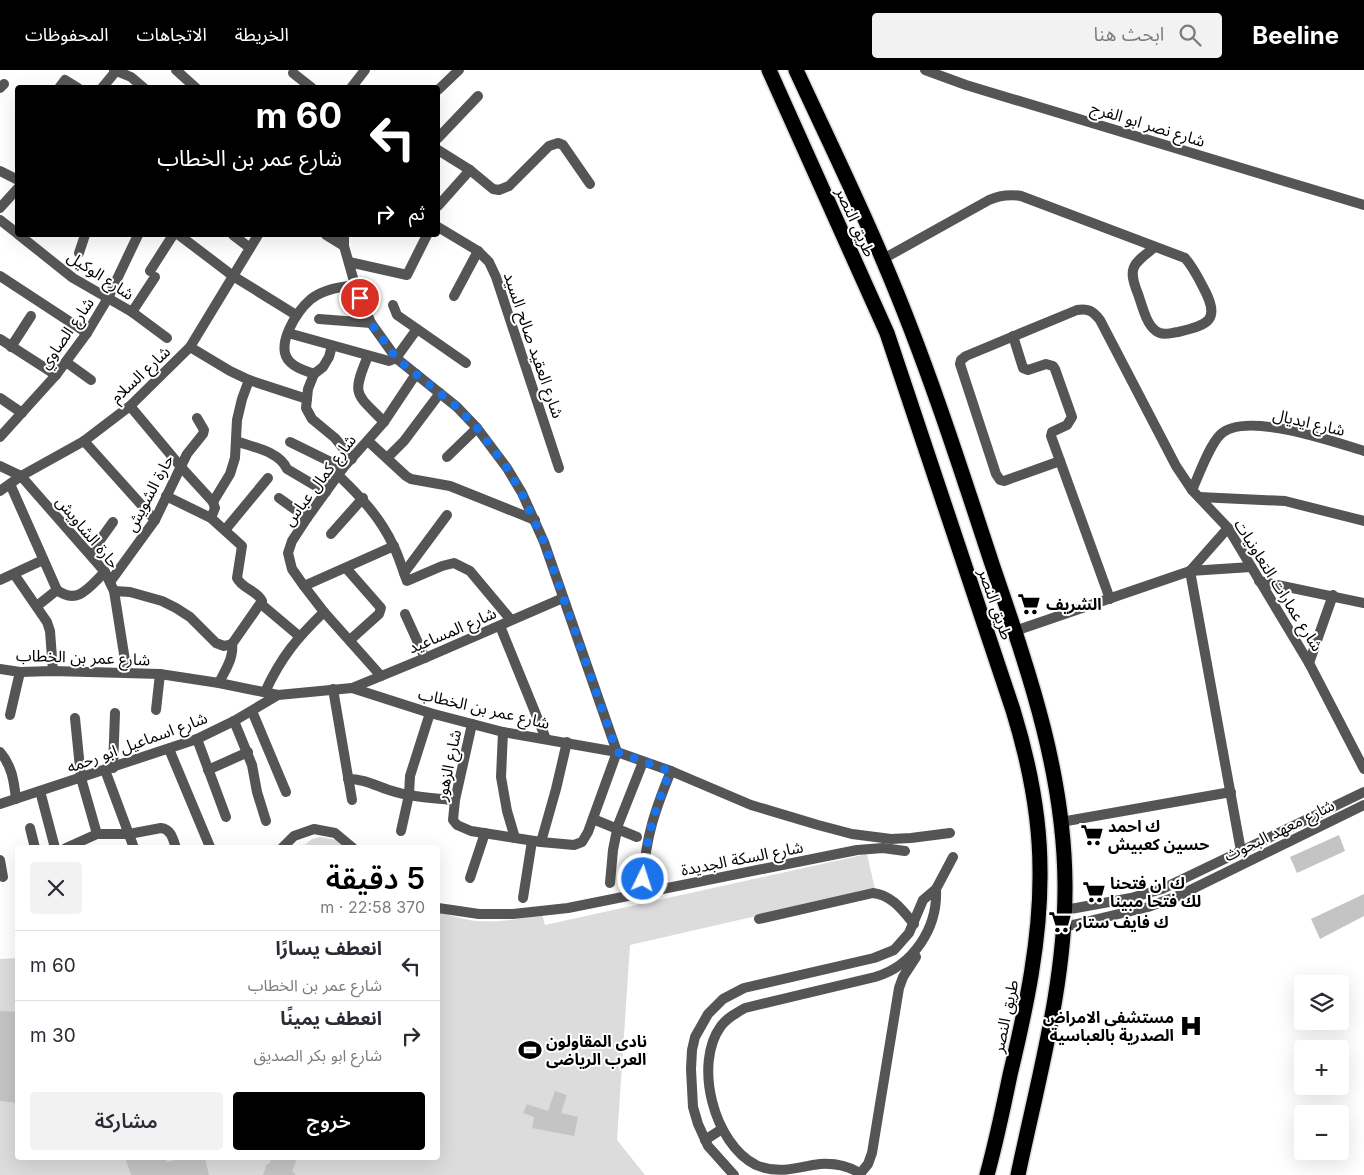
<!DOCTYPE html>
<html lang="ar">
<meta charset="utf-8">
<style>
:root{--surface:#fff;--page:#f2f2f3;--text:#2b2b33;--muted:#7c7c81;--line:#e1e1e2;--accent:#000}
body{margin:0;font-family:Inter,"Noto Sans Arabic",sans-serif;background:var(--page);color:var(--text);direction:rtl;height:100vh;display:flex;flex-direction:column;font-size:19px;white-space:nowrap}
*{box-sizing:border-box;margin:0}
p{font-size:16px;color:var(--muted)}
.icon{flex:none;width:28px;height:28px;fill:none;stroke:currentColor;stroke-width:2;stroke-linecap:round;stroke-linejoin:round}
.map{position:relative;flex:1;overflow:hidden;direction:ltr}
.drawer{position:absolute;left:15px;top:775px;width:425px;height:315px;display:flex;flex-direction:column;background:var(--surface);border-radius:5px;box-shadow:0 5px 20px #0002;direction:rtl}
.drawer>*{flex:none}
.hud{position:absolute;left:15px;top:15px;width:425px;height:152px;border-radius:5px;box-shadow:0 5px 20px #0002;direction:rtl;background:#000;color:#fff;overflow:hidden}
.tools{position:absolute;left:1294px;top:905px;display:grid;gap:10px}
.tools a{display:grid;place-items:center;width:55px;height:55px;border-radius:5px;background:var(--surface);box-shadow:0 5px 20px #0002;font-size:25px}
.pin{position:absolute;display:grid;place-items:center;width:42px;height:42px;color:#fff;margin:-21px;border:2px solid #fff;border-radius:50%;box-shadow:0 1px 5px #0007}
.me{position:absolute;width:55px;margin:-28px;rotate:4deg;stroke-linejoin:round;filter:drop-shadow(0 0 4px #0008)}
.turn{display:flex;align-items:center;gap:18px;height:105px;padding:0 15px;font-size:22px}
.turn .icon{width:65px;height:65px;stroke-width:2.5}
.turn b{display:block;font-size:35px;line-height:42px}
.then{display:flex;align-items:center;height:48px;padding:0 15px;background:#0003;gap:10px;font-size:19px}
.round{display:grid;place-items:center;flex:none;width:52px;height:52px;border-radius:5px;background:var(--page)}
.headline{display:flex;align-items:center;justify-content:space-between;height:85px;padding:0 15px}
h1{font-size:30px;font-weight:600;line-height:38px;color:var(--accent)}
.primary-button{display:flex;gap:10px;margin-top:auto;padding:10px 15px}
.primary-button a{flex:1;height:58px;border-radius:5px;background:var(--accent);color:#fff;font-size:20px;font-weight:600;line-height:58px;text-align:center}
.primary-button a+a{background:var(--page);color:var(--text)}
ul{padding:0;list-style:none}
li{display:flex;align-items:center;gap:15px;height:70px;padding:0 15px;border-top:1px solid var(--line)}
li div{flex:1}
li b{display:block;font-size:19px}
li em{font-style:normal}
header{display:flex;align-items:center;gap:30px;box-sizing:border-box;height:70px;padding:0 25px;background:var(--accent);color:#fff}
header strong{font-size:24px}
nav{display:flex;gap:28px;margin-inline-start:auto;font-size:18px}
.search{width:350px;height:45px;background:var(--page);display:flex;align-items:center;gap:12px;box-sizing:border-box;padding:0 18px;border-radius:5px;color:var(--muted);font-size:19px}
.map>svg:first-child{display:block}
.green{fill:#dcdcdc}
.building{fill:#c4c4c4}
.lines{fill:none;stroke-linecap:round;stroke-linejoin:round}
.highway-casing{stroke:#dbdbdb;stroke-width:18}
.street{stroke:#555;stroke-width:10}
.highway{stroke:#000;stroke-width:15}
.route{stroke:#1a73e8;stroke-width:9;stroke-dasharray:0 16.2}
.labels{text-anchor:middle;stroke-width:4;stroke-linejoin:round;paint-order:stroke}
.street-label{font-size:16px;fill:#000;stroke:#fff}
.poi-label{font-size:16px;font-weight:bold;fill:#000;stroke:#fff;text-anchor:start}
</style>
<header>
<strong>Beeline</strong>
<div class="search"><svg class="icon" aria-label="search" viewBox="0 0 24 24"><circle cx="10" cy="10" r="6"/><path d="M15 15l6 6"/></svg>ابحث هنا</div>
<nav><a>الخريطة</a><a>الاتجاهات</a><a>المحفوظات</a></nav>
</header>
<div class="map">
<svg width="1364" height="1105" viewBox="0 0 1364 1105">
<rect width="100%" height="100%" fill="#fff"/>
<g class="green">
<path d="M320,767L337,770L347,778H301L312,769Z"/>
<path d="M867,784L875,819L630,875L617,1070L645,1105H0V889L17,888L18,1088H438V841C474,856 504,853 542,844L545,855Z"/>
</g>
<g class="building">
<path d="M1339,765L1345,781L1297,803L1290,787Z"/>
<path d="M1364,824V846L1320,869L1311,849Z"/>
<path d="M0,941L18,942V1033L0,1031Z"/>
<path d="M555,1021L567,1025L561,1043L578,1047L574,1066L532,1058L534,1047L523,1043L527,1034L548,1041Z"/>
<path d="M125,1088H165L167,1092L185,1088H205L209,1105H131Z"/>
<path d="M272,1088H297L292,1102L295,1103V1105H263L267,1094H269Z"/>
</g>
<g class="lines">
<defs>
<g id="highway">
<path d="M769,0L887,263L1013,640C1029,692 1040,745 1040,800C1041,869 1026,938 1010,1005C1003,1039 996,1072 987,1105"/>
<path d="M796,0C825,63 856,126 883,190C925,288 958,390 991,491C1027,597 1064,699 1065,813C1066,912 1038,1009 1018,1105"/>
</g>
</defs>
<use href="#highway" class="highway-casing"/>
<g class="street">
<path d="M114,0L131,7L144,18"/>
<path d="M176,0L196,18"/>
<path d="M925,0L966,15L1364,135"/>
<path d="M293,3L312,18"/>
<path d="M0,18L4,14"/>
<path d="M59,18L65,10L78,18"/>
<path d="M102,18L116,1"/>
<path d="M351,18L365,0"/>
<path d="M438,20L459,0"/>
<path d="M438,68L478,26"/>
<path d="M438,80L470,100L493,119L499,120L509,116L549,76L558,73L563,75L590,114"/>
<path d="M0,101L18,110"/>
<path d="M438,136L470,100"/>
<path d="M0,138L18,118"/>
<path d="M0,150L18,164"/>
<path d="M438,157L478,181L489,192L496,207L559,398"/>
<path d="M19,165L73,208L132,242L167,268"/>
<path d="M179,165L233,206L296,245"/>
<path d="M233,165L250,178"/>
<path d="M326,165L344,176"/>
<path d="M344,165V176L355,215L371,253L396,288L457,337L477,358L507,398L522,423L544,472L617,682L588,762L582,772L574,775L541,772L471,761L457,755L453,750L455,730L472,654"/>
<path d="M79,183L85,165"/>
<path d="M883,189L989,130C1000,125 1009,124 1021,126L1185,188C1193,197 1198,207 1203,217C1221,250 1209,255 1178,262C1170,263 1163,266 1156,261C1146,254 1142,235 1138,224C1127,197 1133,194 1155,177"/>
<path d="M349,192L407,205L427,165"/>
<path d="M150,201L173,165"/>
<path d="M0,206L87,263"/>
<path d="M454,226L478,181"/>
<path d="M393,235L397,245L466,293"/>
<path d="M132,242L155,207"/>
<path d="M319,249L371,253"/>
<path d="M288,263L389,291L396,288L417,259"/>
<path d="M1013,266L1023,298L1028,300L1046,294L1053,296L1055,299L1072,347L1067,355L1052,362L1051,366L1110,529"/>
<path d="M0,269L56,305"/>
<path d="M332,276L329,287L323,297L314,304L308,319L306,338L312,349L335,368L352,389"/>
<path d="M11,277L31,246"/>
<path d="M190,277L230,301L249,310L307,329"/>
<path d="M368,286C351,326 356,323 384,352"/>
<path d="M66,292L91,310"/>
<path d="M314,304C306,301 297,299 290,292C274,276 297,241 311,229C324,219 340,217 355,215"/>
<path d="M0,328L22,343"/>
<path d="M130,336L181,397L213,432L215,438L211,448"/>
<path d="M0,367L56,305L87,263L108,228L138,165"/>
<path d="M84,371L155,450"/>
<path d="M236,371C252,377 279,381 287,399L326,422"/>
<path d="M368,371L406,406L411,409L450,416L535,450"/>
<path d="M290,372L343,398"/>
<path d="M447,387L477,358"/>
<path d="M387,388L404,371L440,323"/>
<path d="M1060,391L1004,411L1000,410L996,404L960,294L961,290L966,286L1077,240C1088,238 1093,241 1100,250L1176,396L1192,420L1228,458L1309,593L1364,699"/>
<path d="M0,396L21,406L105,502L114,521L127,603"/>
<path d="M338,405C360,426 380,447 393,475C399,486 402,499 407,511L442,496L454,493L470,501L511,550"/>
<path d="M10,414L57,520C78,536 90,516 105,502"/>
<path d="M1192,420C1199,405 1209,376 1220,365C1244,340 1334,372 1364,381"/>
<path d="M0,421L21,406L84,371L130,336L190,277L258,165"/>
<path d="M166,426L211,448L242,476L237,508C242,519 257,520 262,531L232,574"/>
<path d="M1199,427L1285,431L1364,451"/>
<path d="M279,428L307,448"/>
<path d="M213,432L230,404L235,388L237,350L242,329L249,310"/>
<path d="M225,460L268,408"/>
<path d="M331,464L363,428"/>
<path d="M90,484L113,452"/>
<path d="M346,498L381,538L379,544L350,570"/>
<path d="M1190,501L1241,781"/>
<path d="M1190,501L1228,458"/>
<path d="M404,503L447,445"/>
<path d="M14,504L47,552L50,561L53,601"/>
<path d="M0,510L43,490"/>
<path d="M1259,511L1364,533"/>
<path d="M110,512L155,450L187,384L203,364L204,360L197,348"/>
<path d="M304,516L394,476"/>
<path d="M114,521L130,522L162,531L176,538L190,547L216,573L224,576L232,574"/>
<path d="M261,534L299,566"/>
<path d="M37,536L57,520"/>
<path d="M405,544L425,588"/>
<path d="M500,556L546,669"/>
<path d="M1015,561L1190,501L1251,497"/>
<path d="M1309,593L1333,525"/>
<path d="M0,599L20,602L53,601L160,604L219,613L278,625L352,618L430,643L503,662L617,682L671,701L751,735L818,755L852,764L891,769L911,768L950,763"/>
<path d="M381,606L324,542L304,516L292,499L288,483L292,471L307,448L343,398L384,352L416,304"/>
<path d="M219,613C225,600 234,588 232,574"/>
<path d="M352,618L425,588L563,528"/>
<path d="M333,619L352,730"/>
<path d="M265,622C281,587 297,568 324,542"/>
<path d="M156,640L160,604"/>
<path d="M252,641L286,722"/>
<path d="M10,645L20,602"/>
<path d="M75,648L81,708L97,764"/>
<path d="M234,651L252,695L257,722L266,751"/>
<path d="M503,662L501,707L507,741L515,768"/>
<path d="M197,669L226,747"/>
<path d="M169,679L210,777"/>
<path d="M0,682C12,696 14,711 16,729"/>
<path d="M113,698L115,643"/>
<path d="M105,700L134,778"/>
<path d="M208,700L248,682"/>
<path d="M348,709C364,709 374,715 389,720C410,727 433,728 455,730"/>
<path d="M40,721L55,778"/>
<path d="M0,734L197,669L234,651L278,625"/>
<path d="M593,749L637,767"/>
<path d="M1061,752L1231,722"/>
<path d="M30,758L35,778"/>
<path d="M401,761L409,725L410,706L430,643"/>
<path d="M541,772L556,719L567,672"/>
<path d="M66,778L97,764H129L161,758C171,759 173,769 176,778"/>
<path d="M282,778L294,766L314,759L335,763L353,778"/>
<path d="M0,790L3,807"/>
<path d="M470,808L485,763"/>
<path d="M643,809C646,766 655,740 671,701"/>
<path d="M610,813L613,780L618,755L643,692"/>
<path d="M523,828L532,771"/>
<path d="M438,838L479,844H513L568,838L857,780L883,778L905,781"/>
<path d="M1065,840L1131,828L1162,819L1364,722"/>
<path d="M759,849L873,823C892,825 903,841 914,854"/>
<path d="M1064,857L1148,837L1178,826L1364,735"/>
<path d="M705,1070L722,1059"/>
<path d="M860,1103C848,1096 834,1093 820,1094C796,1097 780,1105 756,1095C714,1074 693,994 721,956C727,948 736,943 745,938L875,907C913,896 938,858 936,819"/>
<path d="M734,1105L708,1076L698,1054L693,1037L691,999L692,980L695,967L708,944L723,929L744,918L874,888L894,880L909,863L923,830L936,819L953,787"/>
<path d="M859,1105L868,1094L872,1083L899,918L903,907L916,887"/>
</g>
<use href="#highway" class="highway"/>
</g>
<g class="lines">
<path class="route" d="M360,228L371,253L396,288L457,337L477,358L507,398L522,424L544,472L617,682L670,701C655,740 646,766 643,809"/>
</g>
<defs>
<symbol id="supermarket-bare" viewBox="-9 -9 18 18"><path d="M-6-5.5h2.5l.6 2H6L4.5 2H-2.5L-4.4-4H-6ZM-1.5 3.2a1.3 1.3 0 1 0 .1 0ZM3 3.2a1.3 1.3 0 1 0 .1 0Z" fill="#000" stroke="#fff" stroke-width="2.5" paint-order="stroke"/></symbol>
<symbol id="hospital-bare" viewBox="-9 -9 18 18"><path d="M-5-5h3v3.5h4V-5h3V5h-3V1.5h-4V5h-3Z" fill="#000" stroke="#fff" stroke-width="2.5" paint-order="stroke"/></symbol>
<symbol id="stadium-bare" viewBox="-9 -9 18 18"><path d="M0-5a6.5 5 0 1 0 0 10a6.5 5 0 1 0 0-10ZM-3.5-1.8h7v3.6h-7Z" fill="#000" stroke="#fff" stroke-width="2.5" paint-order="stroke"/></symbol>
</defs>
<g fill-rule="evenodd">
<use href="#supermarket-bare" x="1013" y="518" width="32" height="32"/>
<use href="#supermarket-bare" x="1076" y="749" width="32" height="32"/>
<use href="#supermarket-bare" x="1078" y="806" width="32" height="32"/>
<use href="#supermarket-bare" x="1044" y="836" width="32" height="32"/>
<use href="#hospital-bare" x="1175" y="940" width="32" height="32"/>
<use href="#stadium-bare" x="514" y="964" width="32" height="32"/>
</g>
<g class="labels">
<g class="street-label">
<text transform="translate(1148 54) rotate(17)" y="6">شارع نصر ابو الفرج</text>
<text transform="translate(856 152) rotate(66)" y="6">طريق النصر</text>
<text transform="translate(101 205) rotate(33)" y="6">شارع الوكيل</text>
<text transform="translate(66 263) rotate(-55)" y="6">شارع الصاوي</text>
<text transform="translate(534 275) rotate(71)" y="6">شارع العقيد صالح السيد</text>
<text transform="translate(140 304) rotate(-43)" y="6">شارع السلام</text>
<text transform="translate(1309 352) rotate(13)" y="6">شارع ايديال</text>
<text transform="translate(319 410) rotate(-53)" y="6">شارع كمال عباس</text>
<text transform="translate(149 423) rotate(-62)" y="6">حارة الشويش</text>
<text transform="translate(88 462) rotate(50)" y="6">حارة الشاويش</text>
<text transform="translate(1279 515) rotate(58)" y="6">شارع عمارات التعاونيات</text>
<text transform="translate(996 534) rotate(71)" y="6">طريق النصر</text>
<text transform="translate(452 560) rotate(-23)" y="6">شارع المساعيد</text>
<text transform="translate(83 587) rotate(2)" y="6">شارع عمر بن الخطاب</text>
<text transform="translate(484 638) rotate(13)" y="6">شارع عمر بن الخطاب</text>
<text transform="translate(137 672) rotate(-20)" y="6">شارع اسماعيل ابو رحمه</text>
<text transform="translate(448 695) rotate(-78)" y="6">شارع الزهور</text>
<text transform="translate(1279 760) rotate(-26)" y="6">شارع معهد البحوث</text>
<text transform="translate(742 788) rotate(-11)" y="6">شارع السكة الجديدة</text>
<text transform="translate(1005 946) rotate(-78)" y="6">طريق النصر</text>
</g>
<g class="poi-label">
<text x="1046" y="540">الشريف</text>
<text x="1108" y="762">ك احمد<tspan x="1108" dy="18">حسين كعبيش</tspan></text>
<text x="1110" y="819">ك ان فتحنا<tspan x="1110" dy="18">لك فتحا مبينا</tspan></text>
<text x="1076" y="858">ك فايف ستار</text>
<text x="1174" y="953" text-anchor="end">مستشفى الامراض<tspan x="1174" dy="18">الصدرية بالعباسية</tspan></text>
<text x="546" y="977">نادى المقاولون<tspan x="546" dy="18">العرب الرياضى</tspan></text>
</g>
</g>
</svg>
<div class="tools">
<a><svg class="icon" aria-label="layers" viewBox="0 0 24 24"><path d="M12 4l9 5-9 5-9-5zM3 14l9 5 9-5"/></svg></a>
<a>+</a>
<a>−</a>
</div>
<div class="pin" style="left:360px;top:228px;background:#d93025"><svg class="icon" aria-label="arrive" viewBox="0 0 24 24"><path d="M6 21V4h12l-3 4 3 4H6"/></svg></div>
<svg class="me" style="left:643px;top:809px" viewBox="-20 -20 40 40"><circle r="17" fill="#1a73e8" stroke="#fff" stroke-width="3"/><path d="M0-11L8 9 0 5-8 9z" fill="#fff"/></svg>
<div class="hud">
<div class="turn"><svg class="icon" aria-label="left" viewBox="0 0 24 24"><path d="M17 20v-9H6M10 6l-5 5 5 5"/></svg><div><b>60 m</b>شارع عمر بن الخطاب</div></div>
<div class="then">ثم<svg class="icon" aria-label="right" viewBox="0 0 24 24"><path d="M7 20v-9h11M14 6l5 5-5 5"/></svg></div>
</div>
<section class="drawer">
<div class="headline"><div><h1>5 دقيقة</h1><p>370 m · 22:58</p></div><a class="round"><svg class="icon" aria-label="close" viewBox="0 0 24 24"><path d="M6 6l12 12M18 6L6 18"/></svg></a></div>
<ul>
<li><svg class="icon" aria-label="left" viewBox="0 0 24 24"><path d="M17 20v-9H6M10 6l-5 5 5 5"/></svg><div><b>انعطف يسارًا</b><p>شارع عمر بن الخطاب</p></div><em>60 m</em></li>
<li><svg class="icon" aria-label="right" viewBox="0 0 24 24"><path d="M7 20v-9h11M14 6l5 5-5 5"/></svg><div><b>انعطف يمينًا</b><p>شارع ابو بكر الصديق</p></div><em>30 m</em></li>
</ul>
<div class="primary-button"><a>خروج</a><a>مشاركة</a></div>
</section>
</div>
